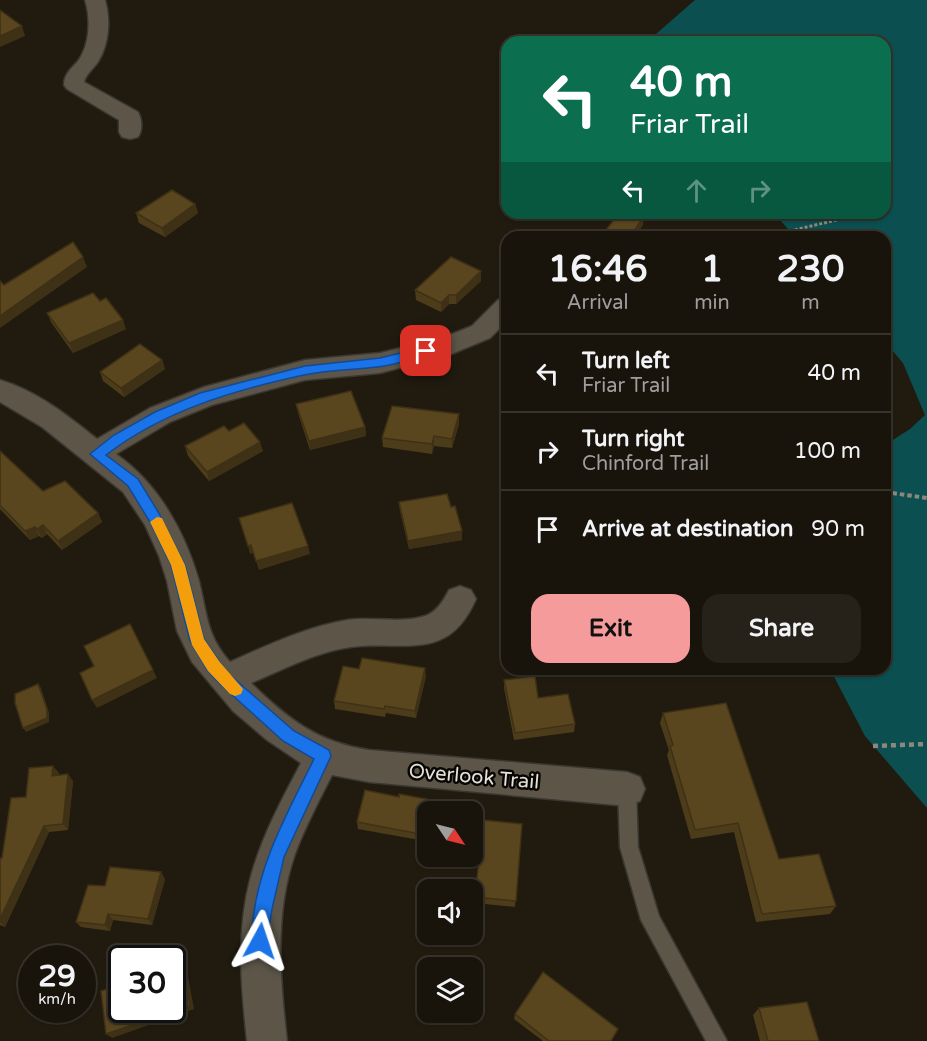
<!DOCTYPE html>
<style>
:root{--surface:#19140b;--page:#262119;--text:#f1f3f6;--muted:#9f9e9d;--line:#37332c;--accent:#f59b9b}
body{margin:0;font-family:"Varela Round",sans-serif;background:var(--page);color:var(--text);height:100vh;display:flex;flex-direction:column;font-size:22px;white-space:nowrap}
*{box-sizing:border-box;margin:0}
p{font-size:20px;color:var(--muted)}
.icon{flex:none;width:33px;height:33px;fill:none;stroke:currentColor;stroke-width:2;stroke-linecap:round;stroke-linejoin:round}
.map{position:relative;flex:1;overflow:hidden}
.sheet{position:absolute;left:501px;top:231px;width:390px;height:444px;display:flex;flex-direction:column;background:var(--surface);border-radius:18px;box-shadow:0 2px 4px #0004,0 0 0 2px var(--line)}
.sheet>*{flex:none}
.hud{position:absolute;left:501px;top:36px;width:390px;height:183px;border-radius:18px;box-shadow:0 2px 4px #0004,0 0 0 2px var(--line);background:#0b6e4f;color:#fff;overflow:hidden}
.needle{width:39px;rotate:125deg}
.buttons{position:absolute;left:417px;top:801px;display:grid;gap:12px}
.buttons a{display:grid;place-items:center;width:66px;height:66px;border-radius:12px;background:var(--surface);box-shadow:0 2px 4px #0004,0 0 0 2px var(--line);font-size:30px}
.speed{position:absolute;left:18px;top:945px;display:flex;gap:12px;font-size:30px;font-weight:700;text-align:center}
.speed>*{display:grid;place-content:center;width:78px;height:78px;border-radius:50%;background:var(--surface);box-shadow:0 2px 4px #0004,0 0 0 2px var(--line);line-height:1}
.speed small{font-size:15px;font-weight:400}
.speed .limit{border:3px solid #111;border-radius:9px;background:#fff;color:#111}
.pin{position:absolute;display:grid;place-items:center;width:51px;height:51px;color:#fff;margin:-26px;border-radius:12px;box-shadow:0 3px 9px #0006}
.me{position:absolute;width:66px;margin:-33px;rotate:5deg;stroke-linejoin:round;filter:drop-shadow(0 0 4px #0008)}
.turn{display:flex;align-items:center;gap:21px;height:126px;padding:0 30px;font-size:27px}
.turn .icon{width:78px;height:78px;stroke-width:2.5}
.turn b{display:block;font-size:42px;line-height:51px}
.lanes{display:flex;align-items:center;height:57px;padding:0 30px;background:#0003;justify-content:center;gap:30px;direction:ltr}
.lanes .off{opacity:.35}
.eta{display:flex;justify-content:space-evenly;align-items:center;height:102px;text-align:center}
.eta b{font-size:36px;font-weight:700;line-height:42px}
.cta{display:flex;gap:12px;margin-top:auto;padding:12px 30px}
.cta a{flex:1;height:69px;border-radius:18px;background:var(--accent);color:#111;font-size:24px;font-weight:700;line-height:69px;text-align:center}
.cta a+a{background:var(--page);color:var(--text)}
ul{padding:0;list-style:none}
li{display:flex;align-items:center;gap:18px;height:78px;padding:0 30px;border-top:2px solid var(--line)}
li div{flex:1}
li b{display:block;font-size:22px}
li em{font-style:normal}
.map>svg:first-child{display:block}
.water{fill:#0b4f50}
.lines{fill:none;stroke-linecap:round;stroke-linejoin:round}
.lane-casing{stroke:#3a3631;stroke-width:3}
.street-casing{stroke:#3a3631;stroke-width:3}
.path-far2{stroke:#8d887e;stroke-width:3;stroke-dasharray:3 2;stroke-linecap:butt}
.path-far1{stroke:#8d887e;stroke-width:4;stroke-dasharray:4.5 3;stroke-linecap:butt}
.path{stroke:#8d887e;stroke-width:4.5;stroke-dasharray:5 4;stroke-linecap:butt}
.lane{fill:#5c5548;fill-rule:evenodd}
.street{fill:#5c5548;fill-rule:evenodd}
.wall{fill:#4d3c1a}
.shaded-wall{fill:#3f3115}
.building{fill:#5a461e;stroke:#3f3115;stroke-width:1.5}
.route{fill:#1a73e8;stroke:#114b97;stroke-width:1.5}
.slow{fill:#f59e0b}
.labels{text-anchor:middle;stroke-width:5;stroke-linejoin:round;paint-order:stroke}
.street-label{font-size:20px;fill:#e6e2da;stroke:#080603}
</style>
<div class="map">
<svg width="927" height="1041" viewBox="0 0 927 1041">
<rect width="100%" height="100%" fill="#211b0f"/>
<path class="water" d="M695,0H927V808L865,736L830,669H885V445L910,429L925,415L903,363L885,342V237H795L774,213H885V42H657L656,34Z"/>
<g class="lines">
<defs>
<path id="lane" d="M627,781L633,783L636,789L638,847L659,916L727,1041H706L641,920L620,847L618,789L621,783Z"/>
<g id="street">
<path d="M85,0H105C111,20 109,44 98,62C93,69 86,74 84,82L138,112C142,119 143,130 138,137L130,139L122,137L119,132V120L67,89L64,85C64,74 71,69 78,61C90,45 91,19 85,0Z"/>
<path d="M507,297V321L490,338L449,355L380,373L305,380L212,405L170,422L116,454C158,483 185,532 199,581C207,613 206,635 230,662C268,645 306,627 347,620C372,616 400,624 425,616C437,612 444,600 449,590L460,586L471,590L476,599C447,666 400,638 345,648C312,654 282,670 251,683C288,719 317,742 369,750L627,772L640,777L645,789L640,801L627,806L369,782L332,775C319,801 305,827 295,854C274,914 280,979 287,1041H247C241,987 236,930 251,876C262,836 282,799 301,763L267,740L233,711L192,662L177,631L167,581L159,556L145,525L123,492L42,427L0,402V380C37,391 67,415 97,439L150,408L204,387L305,360L380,353L442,338L472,326L498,300Z"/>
</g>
</defs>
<use href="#lane" class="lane-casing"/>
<use href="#street" class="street-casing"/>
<path class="path-far2" d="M790,231L866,213"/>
<path class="path-far1" d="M885,492L927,498"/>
<path class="path" d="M873,746L927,744"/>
<use href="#lane" class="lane"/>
<use href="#street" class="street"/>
</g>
<g class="wall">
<path d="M195,204L198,213L165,237L139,223L136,213Z"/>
<path d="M481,281L456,304H449L441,312L416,300L415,290Z"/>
<path d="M47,313L126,329L73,353L51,322Z"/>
<path d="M162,360L165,369L124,397L103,381L100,372Z"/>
<path d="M296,404L365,427L366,436L310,450L298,413Z"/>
<path d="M459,424L452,448L434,446L432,454L383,447L382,438Z"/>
<path d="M229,431L263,451L209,481L188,456L185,446Z"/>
<path d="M0,451L43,491L98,513L102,522L62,550L47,534L42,538L39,536L30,540L0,509Z"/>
<path d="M399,502L462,531V540L409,549L400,511Z"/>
<path d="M359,669L426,676L416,718L386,713L385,717L335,709L334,701Z"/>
<path d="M504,680L575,724L574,732L514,740L504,688Z"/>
<path d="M663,713L779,859L836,906L830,914L756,922L734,832L691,839L667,755L669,750L660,723Z"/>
<path d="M59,773L58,776L73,781L68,830L49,832L5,927L0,925V858H2L26,797Z"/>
<path d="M399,797L433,807L432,812H428V831L425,841L358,829L357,822Z"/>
<path d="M522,824L515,907L475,903V897Z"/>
<path d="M165,879L152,925L113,920L110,931L81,927L76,922L105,886Z"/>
<path d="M759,1008L819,1041H760L753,1015Z"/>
<path d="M515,1014L611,1041H543L514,1019Z"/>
</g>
<g class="shaded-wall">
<path d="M22,26L25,36L0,47V36Z"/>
<path d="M195,204L198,213L165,237L162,228Z"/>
<path d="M644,216L643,225L635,237L632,234Z"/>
<path d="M83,257L87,267L0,328V316Z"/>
<path d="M481,271V281L456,304V295Z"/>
<path d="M449,295V304L441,312V303Z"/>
<path d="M123,320L126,329L73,353L69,343Z"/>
<path d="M162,360L165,369L124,397L121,388Z"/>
<path d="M459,414V424L452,448V439Z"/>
<path d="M365,427L366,436L310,450L309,441Z"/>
<path d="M434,436V446L432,454V444Z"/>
<path d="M260,442L263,451L209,481L207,472Z"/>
<path d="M98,513L102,522L62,550L58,541Z"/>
<path d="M43,525L47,534L42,538L37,529Z"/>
<path d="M35,527L39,536L30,540L25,531Z"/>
<path d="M462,531V540L409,549L408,541Z"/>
<path d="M251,545L253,553L250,554L248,546Z"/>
<path d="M308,546L310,554L259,570L256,561Z"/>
<path d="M425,668L426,676L416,718L415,711Z"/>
<path d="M153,670L157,678L97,708L92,700Z"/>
<path d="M38,684L41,688L49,713V722L26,732L23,728Z"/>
<path d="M53,766L59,773L58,784L52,776Z"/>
<path d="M68,774L73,781L68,830L63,824Z"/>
<path d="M428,822V831L425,841V835Z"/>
<path d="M44,826L49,832L5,927L0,922V919Z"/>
<path d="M161,872L165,879L152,925L148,919Z"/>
<path d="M108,914L113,920L110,931L105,925Z"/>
<path d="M182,961L186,966L194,1009L112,1038L106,1034Z"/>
</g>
<g class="building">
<path d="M0,10L22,26L0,36Z"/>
<path d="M172,190L195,204L162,228L136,213Z"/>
<path d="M619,213H635L644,216L632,234L635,237H595L603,234Z"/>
<path d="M73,242L83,257L0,316V281L4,285Z"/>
<path d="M451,257L481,271L456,295H449L441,303L415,290Z"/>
<path d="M93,293L100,301L106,298L123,320L69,343L47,313Z"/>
<path d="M140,344L162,360L121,388L100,372Z"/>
<path d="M351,391L365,427L309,441L296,404Z"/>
<path d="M392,406L459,414L452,439L434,436L432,444L382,438Z"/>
<path d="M244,423L260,442L207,472L185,446L224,426L229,431Z"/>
<path d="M0,451L43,491L65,481L98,513L58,541L43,525L37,529L35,527L25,531L0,505Z"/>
<path d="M447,494L451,507L455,506L462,531L408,541L399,502Z"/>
<path d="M292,503L308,546L256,561L251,545L248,546L239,518Z"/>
<path d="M130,624L153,670L92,700L80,673L94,666L84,646Z"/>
<path d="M362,658L425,668L415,711L385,706L384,709L334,701L343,666L359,669Z"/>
<path d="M535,676L538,698L568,694L575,724L515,733L504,680Z"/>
<path d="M38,684L47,709V718L23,728L15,703V694Z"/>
<path d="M726,703L779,859L819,854L836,906L762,914L738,823L695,830L670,746L673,745L663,713Z"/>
<path d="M53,766L52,776L68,774L63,824L44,826L0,919V858H2L11,798L26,797L29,768Z"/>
<path d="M365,790L399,797V794L432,800L430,812H428V822L425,835L357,822Z"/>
<path d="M483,820L522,824L516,901L475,897Z"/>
<path d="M110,867L161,872L148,919L108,914L105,925L76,922L88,885L105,886Z"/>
<path d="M182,961L190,1005L106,1034L101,991L122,984V1010H172V965Z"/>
<path d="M543,972L618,1029L611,1041H549L515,1014Z"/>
<path d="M807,1002L819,1041H768L759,1008Z"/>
</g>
<path class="route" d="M426,347L430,348V354C413,359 395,365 377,367C353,370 328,370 304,375C234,390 163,411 106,455L138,479L160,515L185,565L204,639L219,661L230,675L294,731L329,750L331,756L284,857L272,909L266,947L260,950L254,947C250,939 252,929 253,920C259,862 289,810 314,759L283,741L220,684L208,671L190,641L171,565L150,522L128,486L90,454L114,435L155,412L200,393L305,366L380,358Z"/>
<path class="slow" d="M157,517L162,518L185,565L204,639L219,661L243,689L241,694L235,696L230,694L208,671L192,645L171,565L150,522Z"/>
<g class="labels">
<g class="street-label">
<text transform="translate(474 776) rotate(5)" y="7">Overlook Trail</text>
</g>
</g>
</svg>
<div class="buttons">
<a><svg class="needle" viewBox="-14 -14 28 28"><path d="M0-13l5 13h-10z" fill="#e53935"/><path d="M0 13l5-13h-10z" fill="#9f9e9d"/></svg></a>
<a><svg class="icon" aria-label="sound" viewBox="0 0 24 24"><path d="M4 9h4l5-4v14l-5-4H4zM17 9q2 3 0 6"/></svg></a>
<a><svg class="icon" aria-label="layers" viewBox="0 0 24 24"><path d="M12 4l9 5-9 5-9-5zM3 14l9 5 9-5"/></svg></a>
</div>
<div class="speed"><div>29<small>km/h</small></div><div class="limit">30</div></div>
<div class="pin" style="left:426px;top:351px;background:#d93025"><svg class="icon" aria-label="arrive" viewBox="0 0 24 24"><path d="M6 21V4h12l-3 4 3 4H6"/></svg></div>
<svg class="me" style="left:260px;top:941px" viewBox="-20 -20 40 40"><path d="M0-17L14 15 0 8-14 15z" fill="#1a73e8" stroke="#fff" stroke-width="4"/></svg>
<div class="hud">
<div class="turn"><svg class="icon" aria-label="left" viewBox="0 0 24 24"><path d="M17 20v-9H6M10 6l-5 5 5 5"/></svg><div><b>40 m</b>Friar Trail</div></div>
<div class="lanes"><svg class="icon" aria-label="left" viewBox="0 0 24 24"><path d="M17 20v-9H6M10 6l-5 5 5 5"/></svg><svg class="icon off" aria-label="ahead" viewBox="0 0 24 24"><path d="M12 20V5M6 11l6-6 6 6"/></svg><svg class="icon off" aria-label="right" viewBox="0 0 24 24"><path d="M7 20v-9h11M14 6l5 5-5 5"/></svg></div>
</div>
<section class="sheet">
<div class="eta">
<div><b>16:46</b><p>Arrival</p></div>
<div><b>1</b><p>min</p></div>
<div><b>230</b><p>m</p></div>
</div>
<ul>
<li><svg class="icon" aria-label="left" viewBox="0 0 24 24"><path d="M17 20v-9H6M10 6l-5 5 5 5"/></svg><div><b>Turn left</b><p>Friar Trail</p></div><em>40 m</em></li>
<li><svg class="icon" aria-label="right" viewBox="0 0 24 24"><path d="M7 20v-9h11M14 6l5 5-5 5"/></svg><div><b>Turn right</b><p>Chinford Trail</p></div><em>100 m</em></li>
<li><svg class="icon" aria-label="arrive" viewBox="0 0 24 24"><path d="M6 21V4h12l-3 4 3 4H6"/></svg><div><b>Arrive at destination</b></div><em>90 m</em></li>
</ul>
<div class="cta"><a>Exit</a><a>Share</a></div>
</section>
</div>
